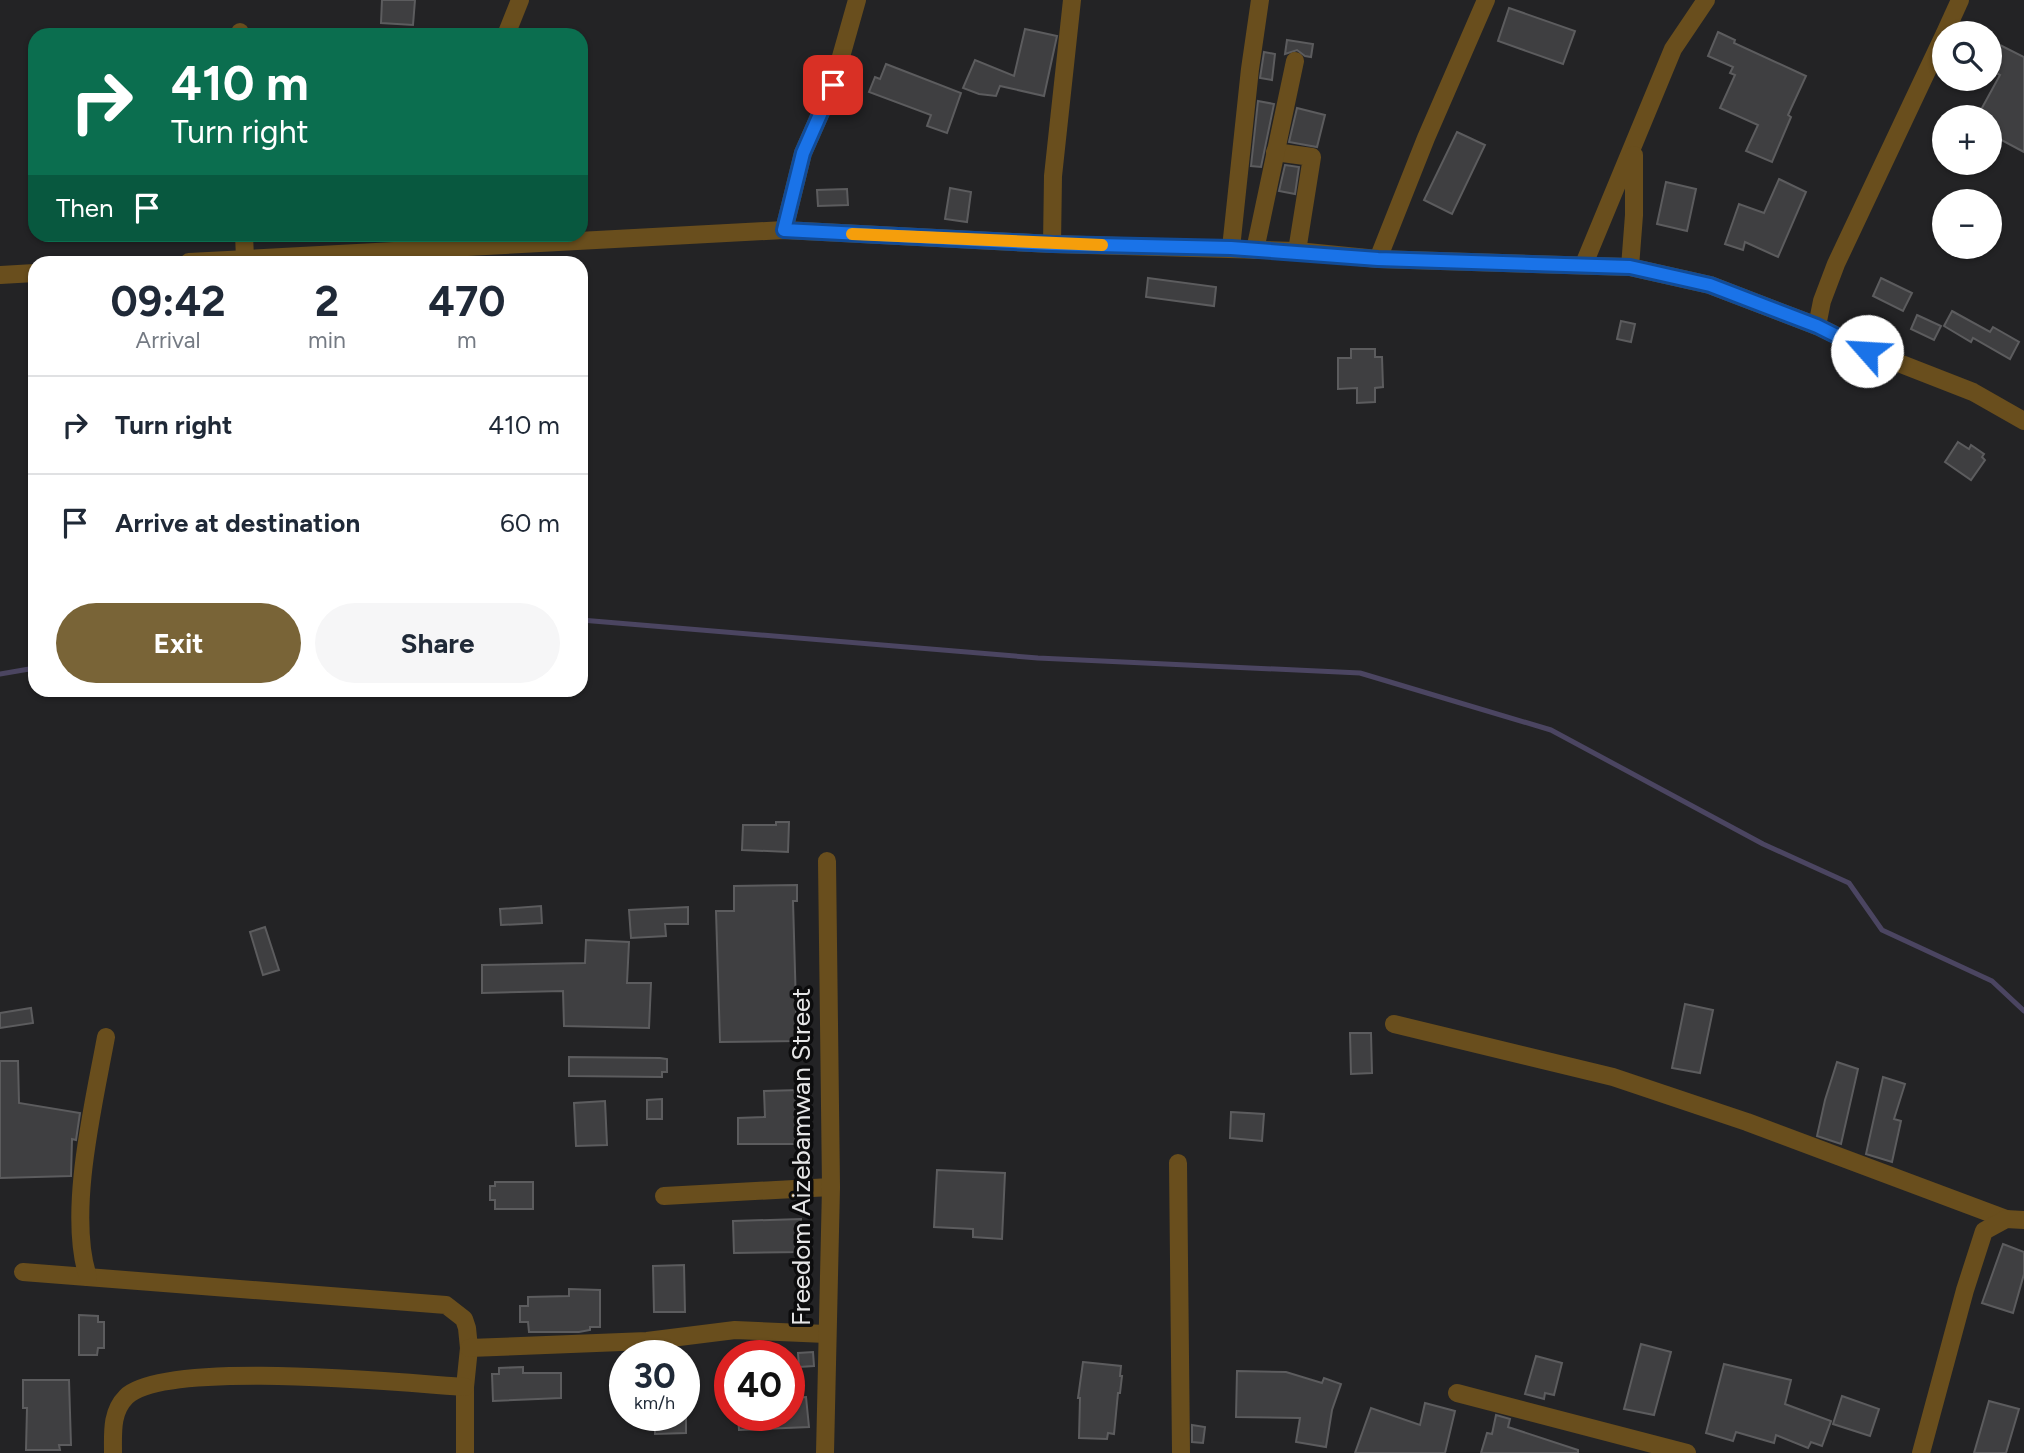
<!DOCTYPE html>
<meta charset="utf-8">
<style>
:root{--surface:#fff;--page:#f6f6f7;--text:#1f2937;--muted:#747a83;--line:#e0e1e3;--accent:#796437}
body{margin:0;font-family:Figtree,sans-serif;background:var(--page);color:var(--text);height:100vh;display:flex;flex-direction:column;font-size:26px;white-space:nowrap}
*{box-sizing:border-box;margin:0}
p{font-size:23px;color:var(--muted)}
.icon{flex:none;width:38px;height:38px;fill:none;stroke:currentColor;stroke-width:2;stroke-linecap:round;stroke-linejoin:round}
.map{position:relative;flex:1;overflow:hidden}
.side{position:absolute;left:28px;top:256px;width:560px;height:441px;display:flex;flex-direction:column;background:var(--surface);border-radius:21px;box-shadow:0 2px 5px #0004}
.side>*{flex:none}
.guide{position:absolute;left:28px;top:28px;width:560px;height:214px;border-radius:21px;box-shadow:0 2px 5px #0004;background:#0b6e4f;color:#fff;overflow:hidden}
.fabs{position:absolute;left:1932px;top:21px;display:grid;gap:14px}
.fabs a{display:grid;place-items:center;width:70px;height:70px;border-radius:50%;background:var(--surface);box-shadow:0 2px 5px #0004;font-size:35px}
.speed{position:absolute;left:609px;top:1340px;display:flex;gap:14px;font-size:35px;font-weight:700;text-align:center}
.speed>*{display:grid;place-content:center;width:91px;height:91px;border-radius:50%;background:var(--surface);box-shadow:0 2px 5px #0004;line-height:1}
.speed small{font-size:18px;font-weight:400}
.speed .limit{border:10px solid #d22;background:#fff;color:#111}
.pin{position:absolute;display:grid;place-items:center;width:60px;height:60px;color:#fff;margin:-30px;border-radius:14px;box-shadow:0 4px 10px #0006}
.me{position:absolute;width:77px;margin:-38px;rotate:296deg;stroke-linejoin:round;filter:drop-shadow(0 0 5px #0008)}
.turn{display:flex;align-items:center;gap:24px;height:147px;padding:0 28px;font-size:32px}
.turn .icon{width:91px;height:91px;stroke-width:2.5}
.turn b{display:block;font-size:49px;line-height:60px}
.then{display:flex;align-items:center;height:66px;padding:0 28px;background:#0003;gap:14px;font-size:26px}
.eta{display:flex;justify-content:space-evenly;align-items:center;height:119px;text-align:center}
.eta b{font-size:42px;font-weight:700;line-height:49px}
.action{display:flex;gap:14px;margin-top:auto;padding:14px 28px}
.action a{flex:1;height:80px;border-radius:42px;background:var(--accent);color:#fff;font-size:28px;font-weight:700;line-height:80px;text-align:center}
.action a+a{background:var(--page);color:var(--text)}
ul{padding:0;list-style:none}
li{display:flex;align-items:center;gap:21px;height:98px;padding:0 28px;border-top:2px solid var(--line)}
li div{flex:1}
li b{display:block;font-size:26px}
li em{font-style:normal}
.map>svg:first-child{display:block}
.lines{fill:none;stroke-linecap:round;stroke-linejoin:round}
.stream{stroke:#4b4561;stroke-width:5}
.building{fill:#3f3f41;stroke:#5c5c5e;stroke-width:2}
.minor{stroke:#694e1d;stroke-width:18}
.route-casing{stroke:#114b97;stroke-width:18}
.route{stroke:#1a73e8;stroke-width:12}
.slow{stroke:#f59e0b;stroke-width:12}
.labels{text-anchor:middle;stroke-width:7;stroke-linejoin:round;paint-order:stroke}
.street-label{font-size:26px;fill:#e6e6e7;stroke:#0c0c0d}
</style>
<div class="map">
<svg width="2024" height="1453" viewBox="0 0 2024 1453">
<rect width="100%" height="100%" fill="#232325"/>
<g class="lines">
<g class="stream">
<path d="M581,620L1038,658L1360,673L1551,730L1763,844L1849,883L1882,930L1992,981L2024,1011"/>
<path d="M0,674L35,668"/>
</g>
</g>
<g class="building">
<path d="M382,0H415L413,25L381,23Z"/>
<path d="M1509,8L1575,31L1563,64L1498,41Z"/>
<path d="M1025,29L1057,36L1044,96L1000,86L996,96L979,94L963,88L975,60L1014,76Z"/>
<path d="M1718,32L1735,40L1734,43L1806,76L1788,115L1791,117L1772,162L1746,151L1758,125L1720,108L1735,75L1730,73L1733,67L1708,56Z"/>
<path d="M1287,40L1313,44L1311,57L1305,56L1297,50L1285,54Z"/>
<path d="M1990,40L2024,57V152L1990,134V117H1977L2000,75L1990,70Z"/>
<path d="M1264,52L1275,54L1272,80L1260,78Z"/>
<path d="M886,64L961,93L947,133L927,126L931,115L869,92L875,77L880,79Z"/>
<path d="M1258,101L1274,104L1261,167L1251,166Z"/>
<path d="M1297,108L1325,115L1317,147L1289,142Z"/>
<path d="M1457,132L1485,145L1452,214L1424,200Z"/>
<path d="M1285,165L1299,167L1295,194L1279,191Z"/>
<path d="M1779,179L1806,192L1778,257L1745,242L1743,250L1725,244L1739,204L1764,213Z"/>
<path d="M1666,182L1696,189L1687,231L1657,224Z"/>
<path d="M950,188L971,192L967,222L945,219Z"/>
<path d="M847,189L848,205L818,206L817,190Z"/>
<path d="M1148,278L1216,287L1214,306L1146,297Z"/>
<path d="M1881,278L1912,293L1903,311L1873,296Z"/>
<path d="M1952,311L1990,332L1993,327L2019,342L2010,359L1973,338L1971,342L1944,326Z"/>
<path d="M1917,315L1941,326L1934,340L1911,329Z"/>
<path d="M1621,321L1635,324L1631,342L1617,339Z"/>
<path d="M1351,349H1375V357H1382L1383,387L1375,388V402L1357,403V388L1338,389V358H1351Z"/>
<path d="M1958,442L1969,449L1971,445L1984,454L1982,457L1985,460L1971,480L1945,462Z"/>
<path d="M776,822H789L788,852L742,850L743,825H776Z"/>
<path d="M797,885V901H793L797,1041L720,1042L716,911H734V886Z"/>
<path d="M541,906L542,923L501,925L500,909Z"/>
<path d="M688,907V924H665L666,936L631,938L629,910Z"/>
<path d="M265,927L279,970L263,975L250,932Z"/>
<path d="M586,940L629,942L627,983H651L649,1028L564,1026L563,991L482,993V965L585,963Z"/>
<path d="M1685,1004L1713,1010L1700,1073L1672,1068Z"/>
<path d="M31,1008L33,1023L0,1028V1013Z"/>
<path d="M1350,1033H1371L1372,1073L1351,1074Z"/>
<path d="M569,1057L660,1058L667,1059V1072H662V1077L569,1076Z"/>
<path d="M0,1061H18L19,1103L80,1113L76,1140L72,1139L71,1176L0,1178Z"/>
<path d="M1837,1062L1858,1069L1841,1144L1817,1136L1825,1100Z"/>
<path d="M1883,1077L1905,1084L1894,1119L1901,1121L1892,1162L1866,1154Z"/>
<path d="M800,1090V1106H803L804,1144H738V1118L765,1117L764,1091Z"/>
<path d="M662,1099V1119H647V1100Z"/>
<path d="M605,1101L607,1145L576,1146L574,1103Z"/>
<path d="M1231,1112L1264,1114L1262,1141L1230,1138Z"/>
<path d="M937,1170L1005,1173L1002,1239L973,1237V1229L934,1227Z"/>
<path d="M495,1182H533V1209H495V1200H490V1186H495Z"/>
<path d="M801,1219L802,1252L734,1253L733,1221Z"/>
<path d="M2003,1244L2024,1252V1274L2013,1313L1982,1303Z"/>
<path d="M684,1265L685,1312H654L653,1266Z"/>
<path d="M569,1289L600,1290V1327H590V1330L579,1332H529L528,1322H520V1306H528V1297L569,1296Z"/>
<path d="M79,1315L98,1316V1322H104V1348H98L97,1355H79Z"/>
<path d="M1641,1344L1671,1352L1654,1415L1624,1409Z"/>
<path d="M813,1352L814,1366L799,1367L798,1353Z"/>
<path d="M1536,1356L1562,1363L1554,1395L1545,1393L1544,1399L1525,1394Z"/>
<path d="M1083,1362L1121,1366L1120,1376H1122L1120,1393H1118L1114,1434L1108,1433L1107,1439L1079,1438L1080,1398H1078Z"/>
<path d="M1724,1364L1791,1380L1785,1404L1831,1421L1822,1446L1811,1442L1808,1448L1776,1435L1774,1443L1736,1432L1733,1441L1706,1433Z"/>
<path d="M523,1367V1373H561V1398L493,1401L492,1374H499V1368Z"/>
<path d="M1237,1371L1286,1372L1322,1383L1324,1378L1341,1384L1332,1410L1326,1447L1296,1442L1300,1418L1236,1417Z"/>
<path d="M23,1380H69L71,1445H59L60,1450H26L27,1408H23Z"/>
<path d="M1842,1396L1879,1409L1870,1436L1833,1424Z"/>
<path d="M806,1397L809,1427L739,1430L738,1416H789V1398Z"/>
<path d="M1989,1401L2019,1409L2006,1453H1974Z"/>
<path d="M1425,1403L1455,1411L1445,1453H1355L1371,1408L1420,1425Z"/>
<path d="M1496,1415L1510,1419L1508,1427L1578,1450V1453H1481L1487,1433L1492,1434Z"/>
<path d="M655,1416H686V1433L655,1434Z"/>
<path d="M1192,1425L1205,1427L1203,1443L1192,1442Z"/>
</g>
<g class="lines">
<g class="minor">
<path d="M240,32V35"/>
<path d="M1945,33L1960,0"/>
<path d="M506,35L520,0"/>
<path d="M1275,152L1312,157L1297,251"/>
<path d="M784,230L803,153L833,85L857,0"/>
<path d="M244,234L245,259"/>
<path d="M1052,244L1053,176L1072,0"/>
<path d="M1231,248L1250,69L1260,0"/>
<path d="M1255,250L1295,61"/>
<path d="M1378,259L1426,138L1486,0"/>
<path d="M189,262L784,230L1052,244L1297,251L1378,259L1630,267L1710,285L1817,326L1868,351L1973,392L2024,421"/>
<path d="M1584,264L1673,49L1706,0"/>
<path d="M1630,267L1634,215V155"/>
<path d="M0,275L35,273"/>
<path d="M1817,326L1822,301L1836,264L1944,35"/>
<path d="M1394,1024L1613,1077L1747,1122L2006,1219"/>
<path d="M1178,1163L1181,1453"/>
<path d="M664,1196L831,1187"/>
<path d="M23,1272L446,1305L464,1319L467,1328L469,1348L465,1387V1453"/>
<path d="M88,1277C67,1213 94,1103 106,1037"/>
<path d="M469,1348L647,1341L735,1330L826,1334"/>
<path d="M1457,1393L1687,1453"/>
<path d="M113,1453C113,1433 111,1412 126,1397C164,1359 404,1383 465,1387"/>
<path d="M825,1453L831,1187L827,861"/>
<path d="M1921,1453L1965,1290L1984,1231L2006,1219L2024,1220"/>
</g>
</g>
<g class="lines">
<defs>
<path id="route" d="M833,85L803,153L784,230L1052,244L1231,248L1378,259L1630,267L1710,285L1817,326L1867,351"/>
</defs>
<use href="#route" class="route-casing"/>
<use href="#route" class="route"/>
<path class="slow" d="M852,234L1102,245"/>
</g>
<g class="labels">
<g class="street-label">
<text transform="translate(801 1157) rotate(-90)" y="9">Freedom Aizebamwan Street</text>
</g>
</g>
</svg>
<div class="fabs">
<a><svg class="icon" aria-label="search" viewBox="0 0 24 24"><circle cx="10" cy="10" r="6"/><path d="M15 15l6 6"/></svg></a>
<a>+</a>
<a>−</a>
</div>
<div class="speed"><div>30<small>km/h</small></div><div class="limit">40</div></div>
<div class="pin" style="left:833px;top:85px;background:#d93025"><svg class="icon" aria-label="arrive" viewBox="0 0 24 24"><path d="M6 21V4h12l-3 4 3 4H6"/></svg></div>
<svg class="me" style="left:1867px;top:351px" viewBox="-20 -20 40 40"><circle r="19" fill="#fff"/><path d="M0-13L10 11 0 6-10 11z" fill="#1a73e8"/></svg>
<div class="guide">
<div class="turn"><svg class="icon" aria-label="right" viewBox="0 0 24 24"><path d="M7 20v-9h11M14 6l5 5-5 5"/></svg><div><b>410 m</b>Turn right</div></div>
<div class="then">Then<svg class="icon" aria-label="arrive" viewBox="0 0 24 24"><path d="M6 21V4h12l-3 4 3 4H6"/></svg></div>
</div>
<section class="side">
<div class="eta">
<div><b>09:42</b><p>Arrival</p></div>
<div><b>2</b><p>min</p></div>
<div><b>470</b><p>m</p></div>
</div>
<ul>
<li><svg class="icon" aria-label="right" viewBox="0 0 24 24"><path d="M7 20v-9h11M14 6l5 5-5 5"/></svg><div><b>Turn right</b></div><em>410 m</em></li>
<li><svg class="icon" aria-label="arrive" viewBox="0 0 24 24"><path d="M6 21V4h12l-3 4 3 4H6"/></svg><div><b>Arrive at destination</b></div><em>60 m</em></li>
</ul>
<div class="action"><a>Exit</a><a>Share</a></div>
</section>
</div>
